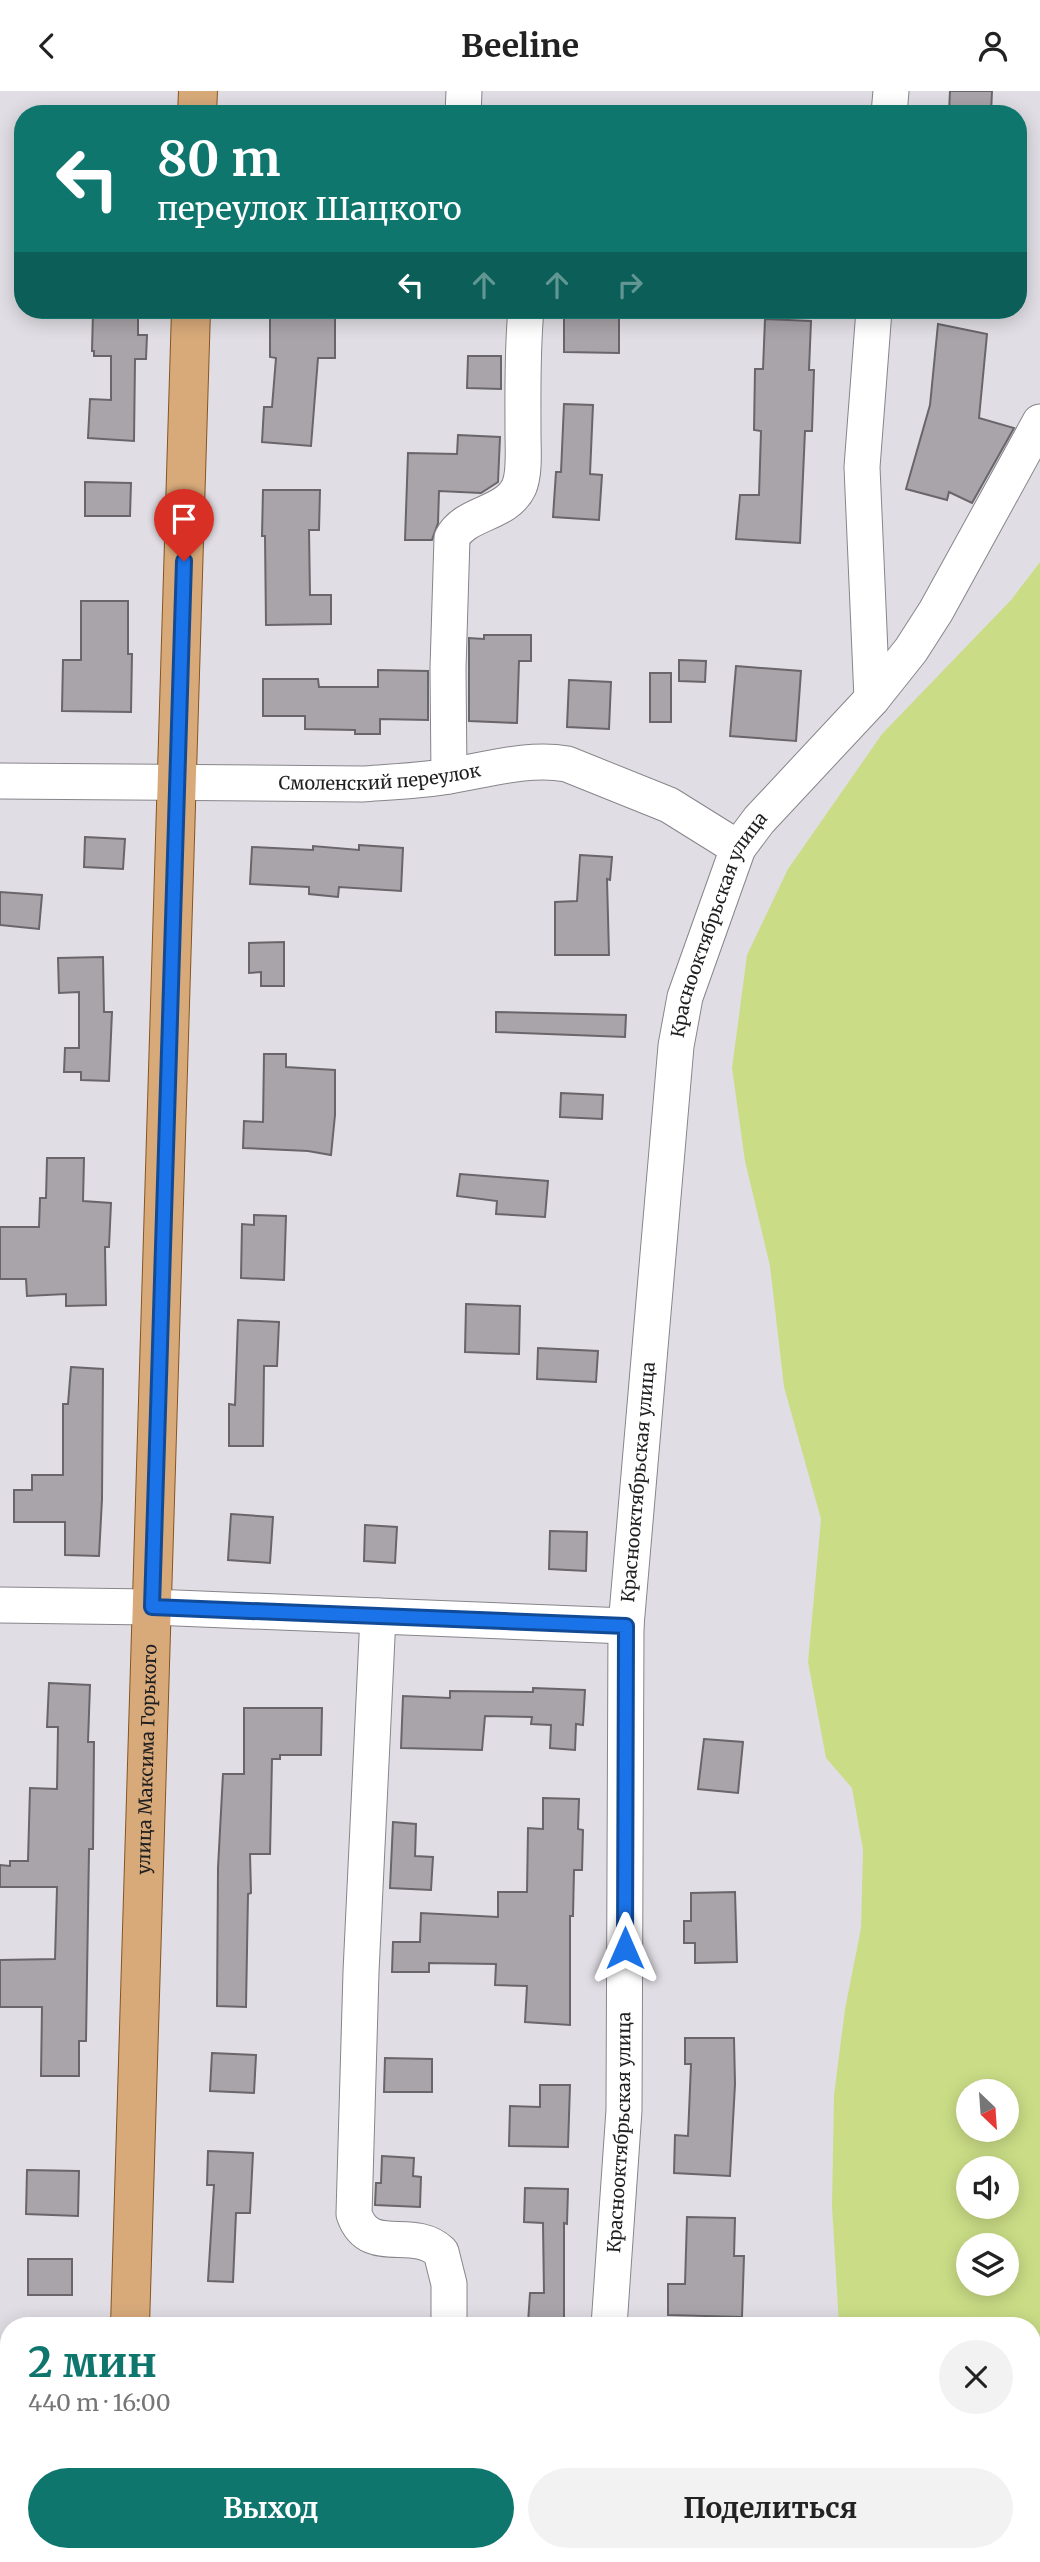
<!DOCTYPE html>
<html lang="ru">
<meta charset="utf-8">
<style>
:root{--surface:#fff;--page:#f2f2f2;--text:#222;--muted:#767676;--accent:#0f766e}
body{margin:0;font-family:Merriweather,serif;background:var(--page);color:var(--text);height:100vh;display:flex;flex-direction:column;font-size:26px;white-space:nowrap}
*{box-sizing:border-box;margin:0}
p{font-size:23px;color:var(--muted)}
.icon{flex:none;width:38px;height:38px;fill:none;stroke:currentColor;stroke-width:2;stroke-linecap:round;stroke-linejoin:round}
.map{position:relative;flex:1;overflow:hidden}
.sheet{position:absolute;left:0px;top:2226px;width:1041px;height:245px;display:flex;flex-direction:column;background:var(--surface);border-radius:28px 28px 0 0;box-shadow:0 4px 18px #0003}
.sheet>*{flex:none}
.hud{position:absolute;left:14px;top:14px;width:1013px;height:214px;border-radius:28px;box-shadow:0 4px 18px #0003;background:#0f766e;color:#fff;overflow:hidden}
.needle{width:46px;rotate:155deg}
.fabs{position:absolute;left:956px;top:1988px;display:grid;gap:14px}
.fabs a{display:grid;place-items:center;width:63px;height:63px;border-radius:50%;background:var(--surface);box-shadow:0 4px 18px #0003;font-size:35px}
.pin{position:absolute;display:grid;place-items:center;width:60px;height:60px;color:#fff;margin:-72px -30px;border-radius:50% 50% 50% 0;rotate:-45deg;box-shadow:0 0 7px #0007}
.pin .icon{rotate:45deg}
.me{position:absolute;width:77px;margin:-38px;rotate:0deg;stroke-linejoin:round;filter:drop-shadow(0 0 5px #0008)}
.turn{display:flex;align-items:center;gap:24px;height:147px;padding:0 28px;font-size:32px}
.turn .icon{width:91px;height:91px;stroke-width:2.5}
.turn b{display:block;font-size:49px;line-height:60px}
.lanes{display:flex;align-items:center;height:66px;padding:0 28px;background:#0003;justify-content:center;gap:35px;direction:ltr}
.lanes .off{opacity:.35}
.round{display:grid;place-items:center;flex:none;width:74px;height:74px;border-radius:37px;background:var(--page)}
.headline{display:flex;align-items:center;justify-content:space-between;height:119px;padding:0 28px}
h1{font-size:42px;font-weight:700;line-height:52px;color:var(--accent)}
.action{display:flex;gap:14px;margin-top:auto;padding:14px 28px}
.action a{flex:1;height:80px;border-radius:42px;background:var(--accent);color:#fff;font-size:28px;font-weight:700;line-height:80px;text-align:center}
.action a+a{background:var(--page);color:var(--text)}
header{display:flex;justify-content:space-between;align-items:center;height:91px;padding:0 28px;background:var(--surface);font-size:32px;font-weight:700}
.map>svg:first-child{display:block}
.green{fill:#cadd86;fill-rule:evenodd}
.building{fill:#a8a4a9;stroke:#69656a;stroke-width:2}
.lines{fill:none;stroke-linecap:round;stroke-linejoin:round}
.minor-casing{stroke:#87858a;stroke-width:37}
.major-casing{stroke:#865521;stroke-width:40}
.minor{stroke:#fff;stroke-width:35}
.major{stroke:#d8aa7a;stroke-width:38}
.route-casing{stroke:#114b97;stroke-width:18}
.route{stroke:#1a73e8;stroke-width:12}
.labels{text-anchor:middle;stroke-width:6;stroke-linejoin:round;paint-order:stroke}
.street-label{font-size:18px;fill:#1f1e20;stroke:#eeebf1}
</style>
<header><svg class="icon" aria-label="back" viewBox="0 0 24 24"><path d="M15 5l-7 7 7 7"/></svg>Beeline<svg class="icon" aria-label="person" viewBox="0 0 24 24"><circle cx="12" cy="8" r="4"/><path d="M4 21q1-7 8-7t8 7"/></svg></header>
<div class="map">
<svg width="1040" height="2471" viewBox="0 0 1040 2471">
<rect width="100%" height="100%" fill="#e0dee4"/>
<path class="green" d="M1040,471V2471H899L887,2462H1032V2235H839L832,2115L834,2004L845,1918L861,1837L863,1759L852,1697L826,1667L808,1571L821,1428L784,1296L770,1175L745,1070L732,977L747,864L788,778L882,643L1011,509ZM968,2000H1006V2039H968ZM968,2077H1006V2116H968ZM968,2154H1006V2193H968Z"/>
<g class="building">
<path d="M950,0H992L991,22L949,21Z"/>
<path d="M101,219H138V244H147L146,268H135L134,350L88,347L90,308L111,309V265H94V260H92L93,221H101Z"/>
<path d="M303,219H335V267H318L311,355L262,351L264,316H272L276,267L270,266V225H303Z"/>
<path d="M564,224H619V262L564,261Z"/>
<path d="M765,228L811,230L809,279H814L812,340H805L800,452L736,448L740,404H759L761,340L754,339L755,278H763Z"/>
<path d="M938,233L987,243L979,327L1014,337L972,412L949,401L947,409L906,398L930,314Z"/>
<path d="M468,265H501V298L467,297Z"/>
<path d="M564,313L593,314L590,383L602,384L599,429L553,426L556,381H561Z"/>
<path d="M458,344L500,346L498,391L481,402L439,400L438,432L432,449H405L408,362L457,363Z"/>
<path d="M85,391L131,392L130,425H85Z"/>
<path d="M263,399H320L319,439H309L310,504H331V533L266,534L265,445H262Z"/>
<path d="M81,510H128V563H132L131,621L62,620L63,569H81Z"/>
<path d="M484,544H531V570H519L517,632L469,630V547L484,548Z"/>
<path d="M679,569L706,570L705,591L679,590Z"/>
<path d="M736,575L801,580L796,650L730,645Z"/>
<path d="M378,579L428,580V629L380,628V643H355V639L305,638V625H263V588H318L319,596H378Z"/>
<rect x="650" y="582" width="21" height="49"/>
<path d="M569,589L611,591L609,638L567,636Z"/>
<path d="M85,746L125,748L123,778L84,776Z"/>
<path d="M359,754L403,757L401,800L339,796L338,806L309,803V796L250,793L252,756L313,759V755L359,759Z"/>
<path d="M580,764L612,766L610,789L607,788L609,864H555V811L577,810Z"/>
<path d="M0,801L42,804L39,838L0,834Z"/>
<path d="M284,851V895H261V881L249,882V852Z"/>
<path d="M103,866L104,921H112L109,990L81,989V981H64L65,957H79V901L59,902L58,867Z"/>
<path d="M496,921L626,924L625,946L496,941Z"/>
<path d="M264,963H286V976L335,979V1024L331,1064L308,1060L243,1057L244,1030L263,1031Z"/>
<path d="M561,1002L603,1004L602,1028L560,1026Z"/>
<path d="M47,1067H84L83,1110L111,1112L109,1156H105L106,1214L66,1215V1203L27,1205L26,1188H0V1136H39L40,1107H46Z"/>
<path d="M460,1083L548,1090L545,1126L496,1123L497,1110L457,1105Z"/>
<path d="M254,1124L286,1125L284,1189L241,1187L242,1133L254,1134Z"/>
<path d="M466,1213L520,1215L519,1263L465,1261Z"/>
<path d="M238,1229L279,1231L277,1275H264L263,1355H229V1313L235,1314Z"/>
<path d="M538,1257L598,1260L596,1291L537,1288Z"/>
<path d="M71,1276L103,1278L102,1408L99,1465L65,1464V1431H14V1399H32V1384H63V1313H68Z"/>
<path d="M231,1423L273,1426L270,1472L228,1469Z"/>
<path d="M365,1434L397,1436L395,1472L364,1470Z"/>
<path d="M550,1440L587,1441L586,1480L549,1478Z"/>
<path d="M49,1592L90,1594L88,1651H94L93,1758H89L86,1950H79V1985H41L42,1916H0V1869L55,1868L57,1796H0V1774L10,1775V1770H28L30,1697L57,1698L58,1636H47Z"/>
<path d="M533,1597L585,1599L583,1634L576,1633L575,1659L550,1657L551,1634L531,1633L532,1626L485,1625L482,1659L401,1657L403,1605L450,1607V1600L533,1601Z"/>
<path d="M244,1617H322L321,1664H280V1668H272L270,1763H250L251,1802L248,1803L246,1916L217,1915L218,1777L223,1683H244Z"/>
<path d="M704,1648L743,1651L738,1702L698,1698Z"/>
<path d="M543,1707L579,1708L578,1738L583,1739L582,1779H574L573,1825H570V1934L525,1931L527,1895L495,1894L496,1873L429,1872V1881H392L393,1851H420L421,1822L498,1826V1801H527L528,1737L543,1738Z"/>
<path d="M393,1731L416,1733L415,1765L433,1766L431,1799L390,1797Z"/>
<path d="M735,1801L737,1871L695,1872V1852H684V1830H691V1802Z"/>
<path d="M685,1947H734L735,1993L730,2085L674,2082L675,2044L688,2045L691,1973H685Z"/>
<path d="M212,1962L256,1964L254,2002L210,2000Z"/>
<path d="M385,1967L432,1968V2001H384Z"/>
<path d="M540,1994H570L568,2056L509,2055L510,2015L540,2016Z"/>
<path d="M208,2060L253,2062L250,2122H236L233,2191L208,2190L214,2094H207Z"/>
<path d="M382,2065L414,2067L413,2085L421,2086L420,2116L375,2114L376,2092H381Z"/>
<path d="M27,2079L79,2080L78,2125L26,2123Z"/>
<path d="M525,2097L568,2098L567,2133L564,2132V2235L528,2232L530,2202H544L543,2132L524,2131Z"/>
<path d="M687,2126L735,2127L734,2165H744L742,2226L668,2224V2193H685Z"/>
<rect x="28" y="2168" width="44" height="36"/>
</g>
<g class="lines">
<defs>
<g id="minor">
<path d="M463,23L464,0"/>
<path d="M889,23L891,0"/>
<path d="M872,608L862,376L874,219"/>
<path d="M449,685L448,577L452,447C465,421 506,424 519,396C525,382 523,358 523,343C523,301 522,260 526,219"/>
<path id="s1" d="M0,690L362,693C391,691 420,690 449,685C487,679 528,666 567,673L669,714L738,757"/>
<path d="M0,1514L152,1516L626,1535"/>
<path d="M378,1525L361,1881L354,2123C369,2167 412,2134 441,2161L449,2193V2235"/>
<path id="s2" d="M609,2235L624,2019L626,1535L676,955L685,906L738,757L759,729L872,608L911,559L936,520L1040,331"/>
<path d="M0,2376L9,2377"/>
<path d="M599,2462V2471"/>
</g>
<g id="major">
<path d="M197,23L198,0"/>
<path id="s3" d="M130,2235L191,219"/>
<path d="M123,2471L124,2462"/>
</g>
</defs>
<use href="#minor" class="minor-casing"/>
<use href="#major" class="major-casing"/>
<use href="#minor" class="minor"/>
<use href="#major" class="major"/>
</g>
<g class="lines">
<defs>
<path id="route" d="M184,470L152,1516L626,1535L625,1857"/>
</defs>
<use href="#route" class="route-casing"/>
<use href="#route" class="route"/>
</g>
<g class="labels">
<g class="street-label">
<text dy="6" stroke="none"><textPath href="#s1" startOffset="380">Смоленский переулок</textPath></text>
<text dy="6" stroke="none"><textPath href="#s2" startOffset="1412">Краснооктябрьская улица</textPath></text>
<text dy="6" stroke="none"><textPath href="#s2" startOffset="845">Краснооктябрьская улица</textPath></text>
<text dy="6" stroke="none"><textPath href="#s3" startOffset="567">улица Максима Горького</textPath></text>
<text dy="6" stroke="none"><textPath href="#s2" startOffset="194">Краснооктябрьская улица</textPath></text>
</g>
</g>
</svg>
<div class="fabs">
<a><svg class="needle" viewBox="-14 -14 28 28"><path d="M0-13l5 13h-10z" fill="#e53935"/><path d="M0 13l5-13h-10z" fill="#767676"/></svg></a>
<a><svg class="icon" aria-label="sound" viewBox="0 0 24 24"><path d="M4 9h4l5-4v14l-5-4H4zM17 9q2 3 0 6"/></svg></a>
<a><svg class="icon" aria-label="layers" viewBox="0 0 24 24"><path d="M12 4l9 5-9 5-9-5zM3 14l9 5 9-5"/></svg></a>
</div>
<div class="pin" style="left:184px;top:470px;background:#d93025"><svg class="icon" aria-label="arrive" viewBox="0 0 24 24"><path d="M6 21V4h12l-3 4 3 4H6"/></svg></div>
<svg class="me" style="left:625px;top:1857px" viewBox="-20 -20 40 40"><path d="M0-17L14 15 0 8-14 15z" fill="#1a73e8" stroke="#fff" stroke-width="4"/></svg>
<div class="hud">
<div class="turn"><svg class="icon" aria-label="left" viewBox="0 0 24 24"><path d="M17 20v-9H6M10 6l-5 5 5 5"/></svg><div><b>80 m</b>переулок Шацкого</div></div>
<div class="lanes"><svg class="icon" aria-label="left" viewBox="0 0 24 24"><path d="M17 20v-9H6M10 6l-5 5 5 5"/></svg><svg class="icon off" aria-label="ahead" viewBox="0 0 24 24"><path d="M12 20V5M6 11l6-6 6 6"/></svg><svg class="icon off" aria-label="ahead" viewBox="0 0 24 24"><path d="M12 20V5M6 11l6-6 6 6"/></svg><svg class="icon off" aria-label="right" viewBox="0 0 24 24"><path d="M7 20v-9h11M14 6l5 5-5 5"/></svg></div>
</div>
<section class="sheet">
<div class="headline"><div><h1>2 мин</h1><p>440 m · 16:00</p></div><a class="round"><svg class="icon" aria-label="close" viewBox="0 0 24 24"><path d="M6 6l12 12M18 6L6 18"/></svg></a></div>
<div class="action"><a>Выход</a><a>Поделиться</a></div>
</section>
</div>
